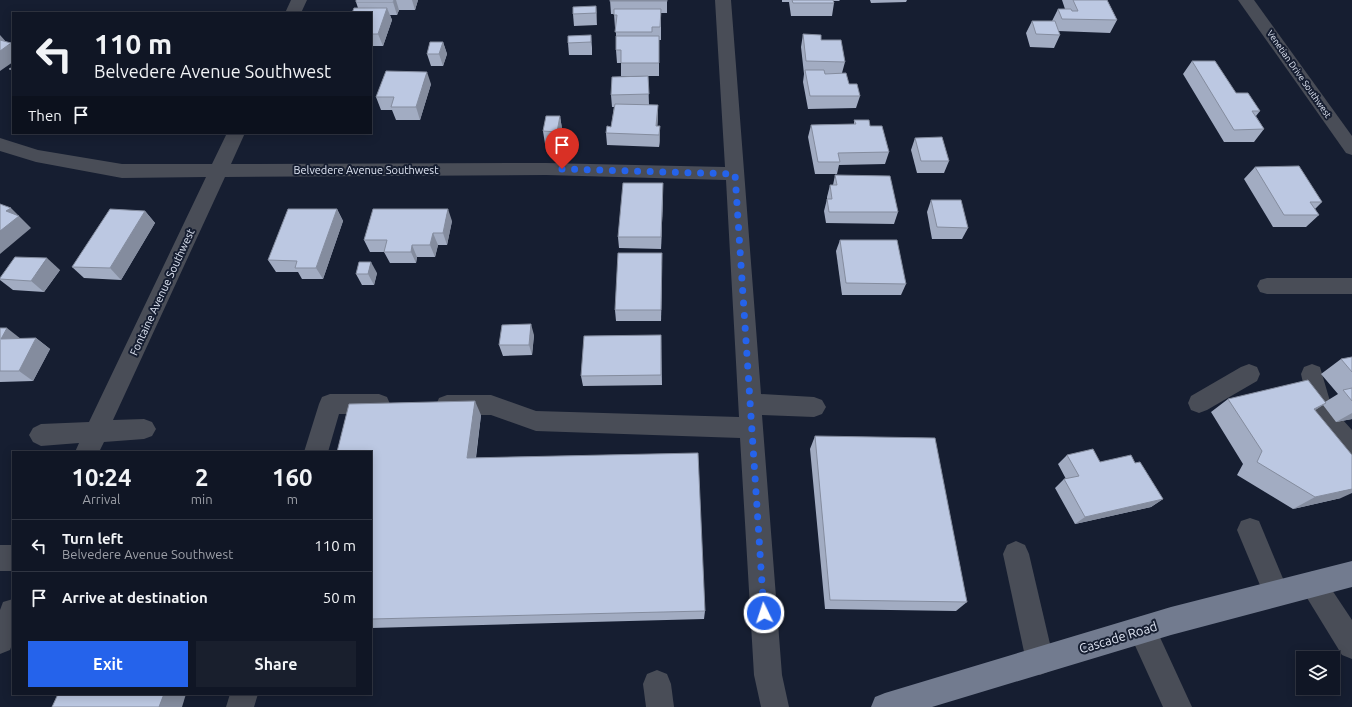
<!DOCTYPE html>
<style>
:root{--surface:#101625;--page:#191f2d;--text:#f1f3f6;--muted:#9c9fa7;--line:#303542;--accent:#2563eb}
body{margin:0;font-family:Ubuntu,sans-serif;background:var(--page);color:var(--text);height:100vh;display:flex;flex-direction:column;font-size:15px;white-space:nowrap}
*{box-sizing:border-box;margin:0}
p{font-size:13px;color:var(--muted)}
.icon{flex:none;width:22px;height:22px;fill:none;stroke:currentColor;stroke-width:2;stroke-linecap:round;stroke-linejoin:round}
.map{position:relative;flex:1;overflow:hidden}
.sheet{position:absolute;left:12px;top:451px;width:360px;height:244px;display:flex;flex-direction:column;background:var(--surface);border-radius:0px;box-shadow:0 2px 10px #0003,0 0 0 1px var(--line)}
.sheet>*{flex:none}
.guide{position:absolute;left:12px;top:12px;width:360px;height:122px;border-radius:0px;box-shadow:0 2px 10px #0003,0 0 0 1px var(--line);background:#101625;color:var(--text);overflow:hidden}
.controls{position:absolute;left:1296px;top:651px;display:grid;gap:8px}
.controls a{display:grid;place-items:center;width:44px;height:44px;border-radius:0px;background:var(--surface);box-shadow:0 2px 10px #0003,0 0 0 1px var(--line);font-size:20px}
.pin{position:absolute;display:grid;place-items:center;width:34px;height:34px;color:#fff;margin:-41px -17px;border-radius:50% 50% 50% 0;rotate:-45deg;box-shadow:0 0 4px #0007}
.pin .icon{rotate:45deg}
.me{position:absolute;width:44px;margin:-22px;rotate:356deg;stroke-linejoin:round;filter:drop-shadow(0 0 3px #0008)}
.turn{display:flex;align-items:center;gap:14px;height:84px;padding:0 16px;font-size:18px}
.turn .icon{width:52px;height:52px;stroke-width:2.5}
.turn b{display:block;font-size:28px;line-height:34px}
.then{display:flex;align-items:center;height:38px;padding:0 16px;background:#0003;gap:8px;font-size:15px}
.eta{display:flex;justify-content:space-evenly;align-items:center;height:68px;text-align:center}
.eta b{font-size:24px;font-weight:600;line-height:28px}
.cta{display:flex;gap:8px;margin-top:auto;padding:8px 16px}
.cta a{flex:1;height:46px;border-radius:0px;background:var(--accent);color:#fff;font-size:16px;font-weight:600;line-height:46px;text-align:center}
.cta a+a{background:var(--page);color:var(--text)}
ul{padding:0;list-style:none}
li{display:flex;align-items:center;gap:12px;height:52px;padding:0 16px;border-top:1px solid var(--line)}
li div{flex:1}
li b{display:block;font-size:15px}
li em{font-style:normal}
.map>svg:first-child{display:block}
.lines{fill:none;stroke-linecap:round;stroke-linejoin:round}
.minor{fill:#494d57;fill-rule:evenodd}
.major{fill:#727b8f;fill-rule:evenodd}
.wall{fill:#a2acc2}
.shaded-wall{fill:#848c9e}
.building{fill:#bcc8e2;stroke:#848c9e}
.route{stroke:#2563eb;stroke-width:7;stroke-dasharray:0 12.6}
.labels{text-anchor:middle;stroke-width:4;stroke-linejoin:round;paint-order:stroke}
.far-street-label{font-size:9px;fill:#dfe5f3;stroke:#161e31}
.street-label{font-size:11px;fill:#dfe5f3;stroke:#161e31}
.near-street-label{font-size:13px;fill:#dfe5f3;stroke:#161e31}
</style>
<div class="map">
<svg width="1352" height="707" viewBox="0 0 1352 707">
<rect width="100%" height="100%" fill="#161e31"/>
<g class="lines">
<g class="minor">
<path d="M291,0H307L301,13H285Z"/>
<path d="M715,0H731L761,394L814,397L822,400L826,407L822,414L814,417L762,415L782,675L789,707H761L754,675L740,438L536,431L491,415H447L439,412L436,405L439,398L447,395H491L536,411L739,417L726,180L546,175L225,177L113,420L144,419L152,422L156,429L152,436L144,439L104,442L99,452H75L79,443L41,446L33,442L29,435L33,428L41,424L89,422L206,177L122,178L36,162L0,151V138L38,150L122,164H212L227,133H245L231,164L546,163L725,167Z"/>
<path d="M1238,0H1254L1352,136V155L1346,153Z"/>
<path d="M1267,278H1352V294H1267L1260,292L1257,286L1260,280Z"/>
<path d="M1249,364L1257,367L1260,374L1257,381L1207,410L1199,413L1191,410L1188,403L1191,396L1241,367Z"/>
<path d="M1312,364L1320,367L1332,408L1352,430V458L1344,455L1314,420L1310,413L1301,374L1304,367Z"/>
<path d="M330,394H379L387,397L390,404L387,411L379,414H339L328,452H304L319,404L322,397Z"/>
<path d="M1250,518L1259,521L1289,593L1285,602L1276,606L1267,602L1237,530L1241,521Z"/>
<path d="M1016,541L1025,545L1029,554L1054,661L1050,671L1040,675L1030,671L1026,661L1003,554L1007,545Z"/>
<rect x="0" y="545" width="13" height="26"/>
<path d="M1313,571L1322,575L1352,620V659L1342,655L1304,593L1300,584L1304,575Z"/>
<path d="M13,599V642L10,650L0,654V610L3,602Z"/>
<path d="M1142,616L1152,620L1192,707H1163L1128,630L1132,620Z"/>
<path d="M657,670L667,674L671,684L674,707H646L643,684L647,674Z"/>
<path d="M230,694H258L254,707H226Z"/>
</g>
<path class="major" d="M1352,561V587L1171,635L932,707H871L875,697L885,693L1171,607Z"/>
</g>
<g class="wall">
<path d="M356,0H418L415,10H399L397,15H390L392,20L383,46H371V13L358,8L356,2Z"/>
<path d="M610,0H667V13H661V40H659V76H621V63H617L616,50V28H615L614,14H611Z"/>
<path d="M782,0H840L839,1H834V3L832,16H791L789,2H782Z"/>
<path d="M870,0H907L906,2L871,3Z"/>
<path d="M1062,0H1107L1117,20L1110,33L1058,31L1060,35L1054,48L1030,47L1026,33L1032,21H1052L1058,9H1065Z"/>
<path d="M596,6L597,25L574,26L573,14Z"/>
<path d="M803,34L821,40L845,62L842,73L849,84L860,96L856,108L808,109L803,82L804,74L801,47Z"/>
<path d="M591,35L592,48V55H569L568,43Z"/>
<path d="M443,42L447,54L443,66H431L427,54Z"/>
<path d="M1192,61L1260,111L1256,116L1264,129L1254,142H1224L1183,74Z"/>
<path d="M648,76L649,105H658V118L657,126H660V139L659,147L607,145L606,133L611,127L614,107H612L611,95Z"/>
<path d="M431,84L420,120H396L392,110H381L376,97Z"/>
<path d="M560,116L562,129L559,144H545L543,131Z"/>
<path d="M854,120L870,126L889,152L885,164L839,165L837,174H815L808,137L811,125L854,124Z"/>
<path d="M915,138L949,161L944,173H917L911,150Z"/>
<path d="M1255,167L1322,202L1315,209L1319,215L1306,227H1273L1244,179Z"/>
<path d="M835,175L898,212L894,224L826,223L824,211L827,199V197L830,185H833Z"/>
<path d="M663,195L661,249L619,248L618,237Z"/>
<path d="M931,200L968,228L962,239H932L927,212Z"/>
<path d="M337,209L343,221L323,279H302L298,272H276L268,260Z"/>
<path d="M145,211L155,223L121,280L84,278L72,267Z"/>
<path d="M452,221L447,245H438L435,257H417L416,263H390L384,252H370L364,240Z"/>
<path d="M840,240L906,284L901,295H842L836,251Z"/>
<path d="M662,265L661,321H616L615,310Z"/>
<path d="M60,270L44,292L13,290L0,280V278Z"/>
<path d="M377,273L374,285H362L356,274Z"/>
<path d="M0,328L21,339L36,338L50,349L33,381L0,382Z"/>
<path d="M534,335L532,355L503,356L499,345Z"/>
<path d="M661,335L662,385L583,386L581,376Z"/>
<path d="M1352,357V419L1336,422L1323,405L1315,410L1341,498L1293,509L1237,475L1243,464L1211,412L1228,399L1325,402L1338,394L1321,374L1341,359Z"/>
<path d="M481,415L476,458L705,611L704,619L371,628V452Z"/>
<path d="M815,436L967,602L956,611L825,609L810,449Z"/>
<path d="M1067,455L1100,462L1135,463L1163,499L1151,507L1075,524L1055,488L1064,479H1066L1058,464Z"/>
</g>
<g class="shaded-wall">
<path d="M394,0H396L399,10L397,15L393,2Z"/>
<path d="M412,0H418L415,10Z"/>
<path d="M596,6L597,19V25L596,13Z"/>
<path d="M387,8L392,20L383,46L378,34Z"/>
<path d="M0,35L9,45L11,43L13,45V62L0,71Z"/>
<path d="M443,42L447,54L443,66L439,54Z"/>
<path d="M427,72L431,84L420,120L416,107Z"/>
<path d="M658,105V118L657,134L656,126Z"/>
<path d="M560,116L562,129L559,144L557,132Z"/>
<path d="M660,126V139L659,147V135Z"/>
<path d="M663,183V195L661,249V237Z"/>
<path d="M11,208L31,228L0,254V231L6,211Z"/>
<path d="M337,209L343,221L323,279L316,268Z"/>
<path d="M448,209L452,221L447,245L443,233Z"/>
<path d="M145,211L155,223L121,280L110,268Z"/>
<path d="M433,233L438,245L435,257L430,245Z"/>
<path d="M412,245L417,257L416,263L411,252Z"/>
<path d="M662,253V265L661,321V310Z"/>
<path d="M47,258L60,270L44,292L31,281Z"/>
<path d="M371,262L377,273L374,285L368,274Z"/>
<path d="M531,324L534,335L532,355L529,345Z"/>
<path d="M7,328L21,339H1Z"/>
<path d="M36,338L50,349L33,381L19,371Z"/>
<path d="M475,401L481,415L474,470L467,458Z"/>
<path d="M1326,403L1305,417L1314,409Z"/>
<path d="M1352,413V419L1336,422Z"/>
<path d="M1352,489V493L1341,498L1293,509L1315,497Z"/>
<path d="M1163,499L1151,507L1075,524L1085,517Z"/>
<path d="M164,694H186L182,707H159Z"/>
</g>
<g class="building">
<path d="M356,0H394L393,2H356Z"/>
<rect x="610" y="0" width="57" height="1"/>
<path d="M792,0H833L834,3H793Z"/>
<path d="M1073,0H1107L1117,20L1062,19L1058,9H1071L1072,11H1078Z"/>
<path d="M596,6V13L573,14V7Z"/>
<path d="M354,8H387L378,34H371V13H352Z"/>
<path d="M614,9H661L660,27H652V32H615L617,15H614Z"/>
<path d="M1032,21H1055L1060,35L1036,34Z"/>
<path d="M803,34L821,35V40H841L845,62L806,61Z"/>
<path d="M591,35V42L568,43V36Z"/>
<path d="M616,36H659V63H621V50H616Z"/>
<path d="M0,40L11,43L0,51Z"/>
<path d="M430,42H443L439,54H427Z"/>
<path d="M1192,61H1215L1236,93H1248L1260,111H1252L1264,129L1234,130Z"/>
<path d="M13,67V70L9,69Z"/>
<path d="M805,70H824L825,74L846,73L849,84H857L860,96H810Z"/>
<path d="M386,71L427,72L416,107H391L394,97H376Z"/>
<path d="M648,76L649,94L611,95L612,77Z"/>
<path d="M615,104L658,105L656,126H660L659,135L606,133L607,126L611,127Z"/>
<path d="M546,116H560L557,132L543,131Z"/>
<path d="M854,120H869L870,126H882L889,152L838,153L840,162H818L811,125L856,124Z"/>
<path d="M942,137L949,161H921L915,138Z"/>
<path d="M1299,166L1322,202H1310L1319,215H1284L1255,167Z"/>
<path d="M835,175L890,176L898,212H829L827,199H832L830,185H837Z"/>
<path d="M623,183H663L661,237H618Z"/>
<path d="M931,200H961L968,228L937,227Z"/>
<path d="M0,204L11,208L6,211L19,216L0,231Z"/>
<path d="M110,209L145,211L110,268L72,267Z"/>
<path d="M288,209H337L316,268H295L297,261L268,260Z"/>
<path d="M373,209H448L443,233H433L430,245H412L411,252H384L387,240H364Z"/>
<path d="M840,240H897L906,284L846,283Z"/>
<path d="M618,253H662L661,310H615Z"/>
<path d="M15,257L47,258L31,281L0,279V278Z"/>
<path d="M359,262H371L368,274H356Z"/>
<path d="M531,324L529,345H499L502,325Z"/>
<path d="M0,328H7L1,339L36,338L19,371H0Z"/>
<path d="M661,335V375L581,376L584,336Z"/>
<path d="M1352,357V372L1341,359Z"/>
<path d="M1308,380L1326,403L1314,409L1352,455V489L1315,497L1257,462L1262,451L1228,399Z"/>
<path d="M1352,388V401L1343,390Z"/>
<path d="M475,401L467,458L698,453L705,611L371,619V452H337L349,404Z"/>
<path d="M815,436L935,438L967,602L830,600Z"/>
<path d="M1093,449L1100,462L1131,455L1135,463L1140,462L1163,499L1085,517L1064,479L1079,476L1067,455Z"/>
<path d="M58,694H164L159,707H52Z"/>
</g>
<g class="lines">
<path class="route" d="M562,169L735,174L764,613"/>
</g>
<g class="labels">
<g class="far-street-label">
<text transform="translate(1299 74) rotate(55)" y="3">Venetian Drive Southwest</text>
</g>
<g class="street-label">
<text x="366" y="174">Belvedere Avenue Southwest</text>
<text transform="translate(162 292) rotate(-65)" y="4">Fontaine Avenue Southwest</text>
</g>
<g class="near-street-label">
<text transform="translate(1118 637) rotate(-17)" y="5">Cascade Road</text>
</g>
</g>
</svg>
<div class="controls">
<a><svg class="icon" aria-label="layers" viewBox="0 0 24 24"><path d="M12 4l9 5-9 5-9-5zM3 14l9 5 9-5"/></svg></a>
</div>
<div class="pin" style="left:562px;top:169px;background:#d93025"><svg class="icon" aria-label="arrive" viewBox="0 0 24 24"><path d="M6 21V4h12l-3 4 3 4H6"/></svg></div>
<svg class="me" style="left:764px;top:613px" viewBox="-20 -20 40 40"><circle r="17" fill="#2563eb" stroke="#fff" stroke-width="3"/><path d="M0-11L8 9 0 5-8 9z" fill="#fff"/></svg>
<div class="guide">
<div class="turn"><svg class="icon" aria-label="left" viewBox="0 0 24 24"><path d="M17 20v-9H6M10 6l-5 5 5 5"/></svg><div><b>110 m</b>Belvedere Avenue Southwest</div></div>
<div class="then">Then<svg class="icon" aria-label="arrive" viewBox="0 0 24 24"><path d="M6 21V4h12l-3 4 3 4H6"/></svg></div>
</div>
<section class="sheet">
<div class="eta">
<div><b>10:24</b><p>Arrival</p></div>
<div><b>2</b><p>min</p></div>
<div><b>160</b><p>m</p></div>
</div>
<ul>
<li><svg class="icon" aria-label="left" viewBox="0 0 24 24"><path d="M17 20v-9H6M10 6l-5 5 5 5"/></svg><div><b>Turn left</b><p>Belvedere Avenue Southwest</p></div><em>110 m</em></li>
<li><svg class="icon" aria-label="arrive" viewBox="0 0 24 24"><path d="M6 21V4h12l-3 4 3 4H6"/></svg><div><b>Arrive at destination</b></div><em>50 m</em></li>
</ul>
<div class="cta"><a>Exit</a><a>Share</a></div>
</section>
</div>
